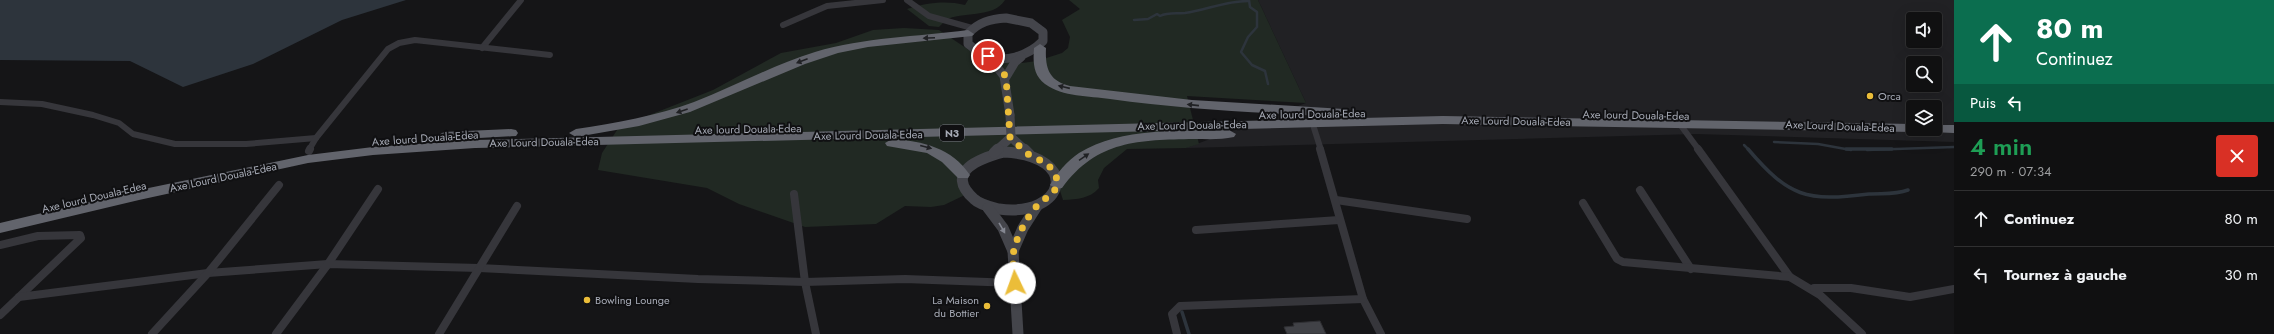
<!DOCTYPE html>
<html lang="fr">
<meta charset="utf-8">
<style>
:root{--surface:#101011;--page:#1e1e1f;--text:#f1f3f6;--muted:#9c9d9f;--line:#303031}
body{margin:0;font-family:Jost,sans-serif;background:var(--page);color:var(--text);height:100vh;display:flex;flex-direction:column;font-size:15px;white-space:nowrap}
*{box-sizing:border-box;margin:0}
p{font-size:13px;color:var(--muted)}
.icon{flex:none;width:22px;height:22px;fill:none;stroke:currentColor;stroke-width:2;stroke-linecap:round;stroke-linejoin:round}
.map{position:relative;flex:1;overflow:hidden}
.drawer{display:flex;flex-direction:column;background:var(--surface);width:320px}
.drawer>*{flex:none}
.banner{background:#0b6e4f;color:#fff;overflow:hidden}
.controls{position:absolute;left:1906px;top:12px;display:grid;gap:8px}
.controls a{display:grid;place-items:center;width:36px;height:36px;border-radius:4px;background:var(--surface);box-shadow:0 4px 16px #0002,0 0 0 1px var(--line);font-size:20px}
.pin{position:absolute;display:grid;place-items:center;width:34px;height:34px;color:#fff;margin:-17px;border:2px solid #fff;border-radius:50%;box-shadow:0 1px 4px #0007}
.me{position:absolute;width:44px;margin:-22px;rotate:357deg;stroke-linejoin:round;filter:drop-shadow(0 0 3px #0008)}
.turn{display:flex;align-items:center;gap:14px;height:84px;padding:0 16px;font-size:18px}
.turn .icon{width:52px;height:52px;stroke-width:2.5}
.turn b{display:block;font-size:28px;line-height:34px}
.then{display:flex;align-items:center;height:38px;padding:0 16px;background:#0003;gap:8px;font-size:15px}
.round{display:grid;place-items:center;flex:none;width:42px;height:42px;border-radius:4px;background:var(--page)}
.head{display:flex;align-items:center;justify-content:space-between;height:68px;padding:0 16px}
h1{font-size:24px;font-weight:600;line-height:30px;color:#1e9e55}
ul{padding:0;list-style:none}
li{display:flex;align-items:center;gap:12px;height:56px;padding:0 16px;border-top:1px solid var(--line)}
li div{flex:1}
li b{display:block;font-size:15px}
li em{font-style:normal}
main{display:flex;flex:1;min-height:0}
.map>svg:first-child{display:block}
.built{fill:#212124;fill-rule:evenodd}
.green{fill:#212923}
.water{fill:#2d343c}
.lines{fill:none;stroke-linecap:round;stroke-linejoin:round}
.stream-far1{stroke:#2d343c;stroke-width:2.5}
.stream{stroke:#2d343c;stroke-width:3.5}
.building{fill:#414247;stroke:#2f2f33}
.street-far1{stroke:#36363b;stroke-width:6}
.street{stroke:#36363b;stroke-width:8}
.secondary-far1{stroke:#44454b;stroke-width:9}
.secondary{stroke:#44454b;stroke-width:11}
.highway{fill:#62646c;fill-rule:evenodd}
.secondary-bridge{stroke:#44454b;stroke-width:9}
.oneway{fill:#202124}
.oneway2{fill:#848791}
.route{stroke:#ebbd39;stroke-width:7;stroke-dasharray:0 12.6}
.poi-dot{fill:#ebbd39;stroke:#101012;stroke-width:1.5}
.labels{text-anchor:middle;stroke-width:4;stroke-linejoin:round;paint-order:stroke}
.shield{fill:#101012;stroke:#7a7c85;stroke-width:1}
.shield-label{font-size:10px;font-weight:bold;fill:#a7abb6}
.poi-label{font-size:11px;fill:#a7abb6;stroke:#101012;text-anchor:start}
.street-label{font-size:11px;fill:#a7abb6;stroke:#101012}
</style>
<main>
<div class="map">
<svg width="1954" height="334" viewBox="0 0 1954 334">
<rect width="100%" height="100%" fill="#151517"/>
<path class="built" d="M1258,0H1954V142L1696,134L1186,148L1306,103ZM1913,19H1935V41H1913ZM1913,63H1935V85H1913ZM1913,107H1935V129H1913Z"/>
<g class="green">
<path d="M968,0H1005C993,19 961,11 946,20C944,22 941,25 939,27L929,26L907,9C925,3 946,0 965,5Z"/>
<path d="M1069,0H1258L1306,103L1187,96L1199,144L1186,148L1127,149L1104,168L1098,180L1099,188C1089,199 1078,199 1063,200L1054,172L1016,152L968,166L967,194L944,205L931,207L905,206L876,224L805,227L739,204L707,188L598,170L602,153L619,127L713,90L781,53L836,43L873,30L904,28L939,30L969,50L994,60L1015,64L1037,61L1062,53L1068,48L1070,37L1062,20L1080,9Z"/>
</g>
<path class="water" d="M0,0H406L342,20L253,64L183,87L130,61L0,60Z"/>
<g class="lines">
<g class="stream-far1">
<path d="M1249,0L1250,7L1257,12V27L1248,37L1241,52L1252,65L1265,71L1268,84"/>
<path d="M1134,20L1148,19L1157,14L1160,16C1168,12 1176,14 1185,13C1206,10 1226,1 1248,1"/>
<path d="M1774,142L1818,144L1851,150"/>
<path d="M1744,145L1749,150"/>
<path d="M1867,150L1954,147"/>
</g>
<g class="stream">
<path d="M1748,149C1789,197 1806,202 1869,194C1882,193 1895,195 1908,190"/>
<path d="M1846,149H1892"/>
<path d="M1182,312L1189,334"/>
</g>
</g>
<path class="building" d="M1320,321L1326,334H1287L1284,327L1294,326L1293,323Z"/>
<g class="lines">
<g class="street-far1">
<path d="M907,0L929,16L972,28"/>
<path d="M783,25L827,6L883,0"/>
<path d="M482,48L521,0"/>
<path d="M0,102L42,104L93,115L119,123L133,134L175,144H246L316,138"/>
<path d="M1679,123L1699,150"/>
<path d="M1314,128L1321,150"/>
<path d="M309,150L316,138L388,49L399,43L415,40L550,55"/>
</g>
<g class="street">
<path d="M1698,149L1790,277"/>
<path d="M309,151L310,149"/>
<path d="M1640,190L1691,269"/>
<path d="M794,194L805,282L816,334"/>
<path d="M1336,200L1467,219"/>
<path d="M1583,203L1617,259L1623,262L1790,277L1820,295L1862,334"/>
<path d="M1196,230L1339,220"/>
<path d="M0,245L38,236L80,235L81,238L0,315"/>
<path d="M1814,288H1851L1910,297L1954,289"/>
<path d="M19,297L208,273L328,264L479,268L698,279L805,282L905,279L1015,283"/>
<path d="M1363,299L1381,334"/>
<path d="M152,334L208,273L279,185"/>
<path d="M276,334L328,264L378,189"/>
<path d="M439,334L517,206"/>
<path d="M1177,334L1172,314L1180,306L1363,299L1320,149"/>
</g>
<g class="secondary-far1">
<path d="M1006,18L1031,23L1043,32V41C1028,56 1004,64 984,55C978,53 973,47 968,44V34C978,22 991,19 1006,18Z"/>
<path d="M988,56L1004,76L1010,115"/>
<path d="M1006,77L1015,62L1021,57"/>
<path d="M997,150L1011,137L1025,150"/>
</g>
<g class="secondary">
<path d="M1024,149L1029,154"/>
<path d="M1004,152C1083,156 1065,218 999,209C991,207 980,205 974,199C943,171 981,158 1004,152Z"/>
<path d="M994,153L998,149"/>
<path d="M988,208L1003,228L1013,251L1018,334"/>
<path d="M1013,251L1023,228L1037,206"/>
</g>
<g class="highway">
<path d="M968,30L974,34L972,36L868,47L838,53L805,64L690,112L639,126L576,137L569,133L576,129C616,123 656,116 694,102C735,86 773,65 815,52C865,37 916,37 968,30Z"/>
<path d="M1040,44L1046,48C1045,68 1049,81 1070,86L1192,100L1344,109L1351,113L1344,117C1266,113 1188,110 1110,99C1089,96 1063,97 1045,84C1033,75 1033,62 1034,48Z"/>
<path d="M1443,116L1913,124V129H1919L1913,132L1443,124L475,148L373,155L308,163L139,200L0,233V223L139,190L308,155L373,147L475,140Z"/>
<path d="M1935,125H1954V133L1930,132L1928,129H1935Z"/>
<path d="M511,129L516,130L518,133L516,136L444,140L437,136L444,132Z"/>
<path d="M1229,130L1236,134L1234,137C1221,140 1207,139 1194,139C1139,140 1097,140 1062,188L1057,189L1050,185C1057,173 1067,161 1079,153C1122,127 1180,131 1229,130Z"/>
<path d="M892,139C923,141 952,148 970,175L968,178H958L942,162L927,153L887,146L885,143Z"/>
</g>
<path class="secondary-bridge" d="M1010,115L1011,137"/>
</g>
<defs><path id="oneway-solid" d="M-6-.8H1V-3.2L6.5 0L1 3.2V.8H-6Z"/></defs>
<g class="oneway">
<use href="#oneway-solid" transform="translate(929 38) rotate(177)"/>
<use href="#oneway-solid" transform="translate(802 61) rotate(159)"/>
<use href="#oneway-solid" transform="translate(1064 87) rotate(-167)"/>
<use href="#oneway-solid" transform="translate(1193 105) rotate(-174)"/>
<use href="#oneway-solid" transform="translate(682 111) rotate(161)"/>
<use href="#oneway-solid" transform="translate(926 147) rotate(15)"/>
<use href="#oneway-solid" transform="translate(1084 157) rotate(-34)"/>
</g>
<use class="oneway2" href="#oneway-solid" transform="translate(1002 228) rotate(60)"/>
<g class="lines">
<path class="route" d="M988,56L996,62L1006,77L1010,137C1016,143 1022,149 1028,154C1037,160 1047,161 1053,171C1066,191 1045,196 1036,207C1027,217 1017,236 1014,250C1011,260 1015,273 1015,283"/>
</g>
<g class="poi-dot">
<circle cx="1870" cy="96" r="4"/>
<circle cx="587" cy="300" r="4"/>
<circle cx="987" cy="306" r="4"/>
</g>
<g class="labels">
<rect class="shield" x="940" y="125" width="24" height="16" rx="3"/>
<g class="shield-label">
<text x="952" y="137">N3</text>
</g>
<g class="poi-label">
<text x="1878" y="100">Orca</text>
<text x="595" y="304">Bowling Lounge</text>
<text x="979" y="304" text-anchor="end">La Maison<tspan x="979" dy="13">du Bottier</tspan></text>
</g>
<g class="street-label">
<text transform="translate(1312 114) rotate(-1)" y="4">Axe lourd Douala-Edea</text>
<text transform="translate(1636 115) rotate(1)" y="4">Axe lourd Douala-Edea</text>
<text transform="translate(1516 121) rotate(1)" y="4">Axe Lourd Douala-Edea</text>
<text transform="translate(1192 125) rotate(-1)" y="4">Axe Lourd Douala-Edea</text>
<text transform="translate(1840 126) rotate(2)" y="4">Axe Lourd Douala-Edea</text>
<text transform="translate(748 129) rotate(-1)" y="4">Axe lourd Douala-Edea</text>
<text transform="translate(868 135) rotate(-1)" y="4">Axe Lourd Douala-Edea</text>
<text transform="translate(425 138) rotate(-4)" y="4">Axe lourd Douala-Edea</text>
<text transform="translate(544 142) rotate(-1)" y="4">Axe Lourd Douala-Edea</text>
<text transform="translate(223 177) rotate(-12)" y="4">Axe Lourd Douala-Edea</text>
<text transform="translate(94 197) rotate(-13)" y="4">Axe lourd Douala-Edea</text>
</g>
</g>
</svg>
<div class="controls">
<a><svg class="icon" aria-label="sound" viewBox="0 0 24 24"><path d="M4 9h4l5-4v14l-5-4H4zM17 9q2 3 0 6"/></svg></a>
<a><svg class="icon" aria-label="search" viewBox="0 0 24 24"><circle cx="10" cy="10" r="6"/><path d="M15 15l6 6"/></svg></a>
<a><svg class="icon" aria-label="layers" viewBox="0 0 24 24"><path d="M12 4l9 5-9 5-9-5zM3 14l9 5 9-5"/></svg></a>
</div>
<div class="pin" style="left:988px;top:56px;background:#d93025"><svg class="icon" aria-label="arrive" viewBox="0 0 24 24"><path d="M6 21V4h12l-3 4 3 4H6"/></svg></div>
<svg class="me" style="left:1015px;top:283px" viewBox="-20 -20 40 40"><circle r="19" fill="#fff"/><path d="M0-13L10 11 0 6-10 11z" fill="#ebbd39"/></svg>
</div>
<section class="drawer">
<div class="banner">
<div class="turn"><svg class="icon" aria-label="ahead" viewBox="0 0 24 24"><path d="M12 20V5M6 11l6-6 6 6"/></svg><div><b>80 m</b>Continuez</div></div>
<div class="then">Puis<svg class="icon" aria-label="left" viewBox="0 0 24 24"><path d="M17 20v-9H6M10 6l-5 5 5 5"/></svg></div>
</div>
<div class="head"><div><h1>4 min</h1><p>290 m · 07:34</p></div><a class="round" style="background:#d93025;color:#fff"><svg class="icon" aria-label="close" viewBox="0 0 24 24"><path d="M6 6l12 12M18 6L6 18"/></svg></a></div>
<ul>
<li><svg class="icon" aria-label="ahead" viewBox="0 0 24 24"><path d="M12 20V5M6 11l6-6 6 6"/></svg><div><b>Continuez</b></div><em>80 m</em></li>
<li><svg class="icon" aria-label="left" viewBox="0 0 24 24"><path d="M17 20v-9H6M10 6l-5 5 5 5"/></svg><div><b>Tournez à gauche</b></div><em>30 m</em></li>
</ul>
</section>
</main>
